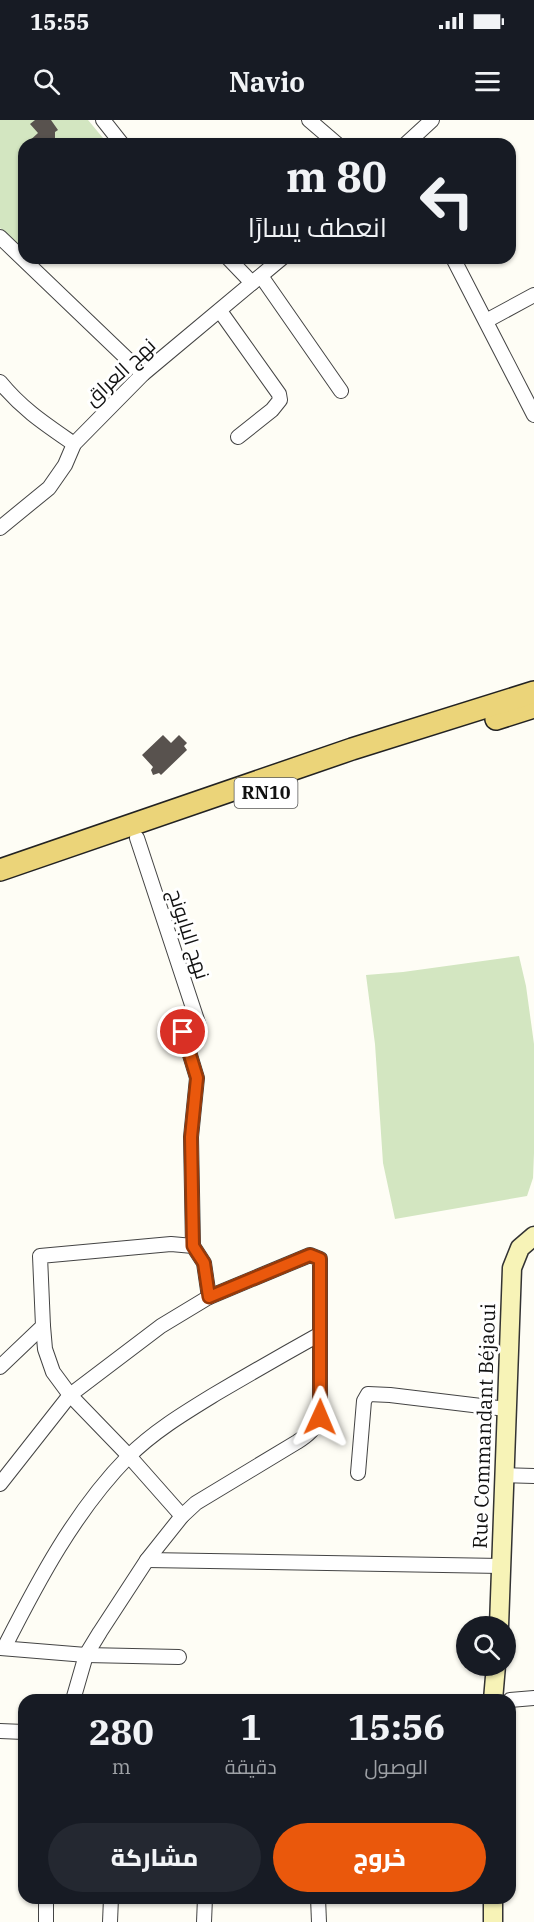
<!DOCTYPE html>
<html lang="ar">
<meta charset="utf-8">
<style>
:root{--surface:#171b24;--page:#242831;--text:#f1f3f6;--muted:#9ea1a6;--accent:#ea580c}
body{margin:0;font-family:"IBM Plex Serif",Cairo,serif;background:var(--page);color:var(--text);direction:rtl;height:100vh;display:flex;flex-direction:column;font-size:22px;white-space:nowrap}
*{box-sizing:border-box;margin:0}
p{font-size:20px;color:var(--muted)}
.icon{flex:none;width:33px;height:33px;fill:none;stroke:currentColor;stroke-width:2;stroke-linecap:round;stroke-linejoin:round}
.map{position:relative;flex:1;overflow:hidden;direction:ltr}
.sheet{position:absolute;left:18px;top:1574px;width:498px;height:210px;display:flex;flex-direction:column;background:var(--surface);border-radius:18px;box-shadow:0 2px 4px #0004;direction:rtl}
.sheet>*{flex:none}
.top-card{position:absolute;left:18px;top:18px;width:498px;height:126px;border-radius:18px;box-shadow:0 2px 4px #0004;direction:rtl;background:#171b24;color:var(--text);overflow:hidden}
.tools{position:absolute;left:456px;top:1496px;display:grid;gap:12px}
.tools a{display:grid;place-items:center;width:60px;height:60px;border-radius:50%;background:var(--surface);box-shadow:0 2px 4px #0004;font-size:30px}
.pin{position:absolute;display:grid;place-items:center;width:51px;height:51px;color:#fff;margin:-26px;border:3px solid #fff;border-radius:50%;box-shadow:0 2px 6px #0007}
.me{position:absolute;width:66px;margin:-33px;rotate:1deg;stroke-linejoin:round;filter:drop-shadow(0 0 4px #0008)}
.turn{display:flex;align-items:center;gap:21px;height:126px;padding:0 30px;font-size:27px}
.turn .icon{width:78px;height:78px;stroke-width:2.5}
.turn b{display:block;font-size:42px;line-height:51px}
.eta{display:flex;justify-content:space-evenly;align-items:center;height:102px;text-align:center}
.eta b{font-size:36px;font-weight:800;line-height:42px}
.button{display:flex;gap:12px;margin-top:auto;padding:12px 30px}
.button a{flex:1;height:69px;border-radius:36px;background:var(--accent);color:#fff;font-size:24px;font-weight:800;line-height:69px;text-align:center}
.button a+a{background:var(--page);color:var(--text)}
.status{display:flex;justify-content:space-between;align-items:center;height:42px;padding:0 30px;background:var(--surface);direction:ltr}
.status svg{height:16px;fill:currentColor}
header{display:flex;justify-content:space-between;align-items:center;height:78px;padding:0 30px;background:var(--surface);font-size:27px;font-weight:800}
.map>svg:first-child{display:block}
.green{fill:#d3e6c1}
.building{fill:#58524e}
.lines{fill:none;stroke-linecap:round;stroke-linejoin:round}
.street-casing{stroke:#444;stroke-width:16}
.secondary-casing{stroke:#333;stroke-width:21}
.primary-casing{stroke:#222;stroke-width:24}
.street{stroke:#fff;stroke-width:14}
.secondary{stroke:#f7f3b7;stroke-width:18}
.primary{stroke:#ebd479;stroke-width:21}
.route-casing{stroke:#983908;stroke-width:15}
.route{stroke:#ea580c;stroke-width:10}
.labels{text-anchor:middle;stroke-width:6;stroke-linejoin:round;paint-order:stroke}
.shield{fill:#fff;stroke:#585858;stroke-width:1.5}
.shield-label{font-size:18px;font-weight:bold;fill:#111}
.street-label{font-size:20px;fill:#111;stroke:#fff}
</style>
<div class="status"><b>15:55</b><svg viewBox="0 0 49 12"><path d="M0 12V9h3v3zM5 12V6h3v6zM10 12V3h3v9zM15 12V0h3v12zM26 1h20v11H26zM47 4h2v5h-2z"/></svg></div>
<header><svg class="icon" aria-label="menu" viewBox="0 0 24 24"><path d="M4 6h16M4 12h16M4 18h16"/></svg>Navio<svg class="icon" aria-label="search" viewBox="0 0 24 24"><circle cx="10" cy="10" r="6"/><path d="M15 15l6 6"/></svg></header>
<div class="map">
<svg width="534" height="1802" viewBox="0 0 534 1802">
<rect width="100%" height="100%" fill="#fefdf5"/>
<g class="green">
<path d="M0,0H88L108,24H24V132L0,108Z"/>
<path d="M519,836L526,866L534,924V1033L533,1058L527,1076L395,1099L383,1043L375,924L366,855L403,852Z"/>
</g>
<g class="building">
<path d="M35,0H51L58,10L55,12V24H26L38,13L30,4Z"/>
<path d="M163,615L171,623L179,615L187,623L184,626L187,630L161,655L159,653L153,655L151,650L153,647L142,635Z"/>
</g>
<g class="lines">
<defs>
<g id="street">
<path d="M103,0L122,24"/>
<path d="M309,0L337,24"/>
<path d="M406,24L432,0"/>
<path d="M0,117L143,254"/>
<path d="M228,138L252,163"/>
<path d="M453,138L534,295"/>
<path d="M261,156L341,271"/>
<path d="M220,191L279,274L280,280L272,290L238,317"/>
<path d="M486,201L534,175"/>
<path d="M0,262C22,289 45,304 74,324"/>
<path d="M0,408L49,368L65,345L74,324L143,254L282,138"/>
<path d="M137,718L199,906L183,912L197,958L191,1017L193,1126"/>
<path d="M43,1206L45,1229L53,1252L70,1275L129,1336L182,1396"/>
<path d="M0,1247L43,1206L40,1136L171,1124L193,1126L204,1143L209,1177"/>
<path d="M358,1353L364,1281L368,1274L390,1275L506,1289"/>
<path d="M503,1355L534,1356"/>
<path d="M0,1364L70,1275L161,1206L209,1177L310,1135L320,1139V1297C315,1309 308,1315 297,1322L196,1383L182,1396L147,1440L100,1512L86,1535L73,1580"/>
<path d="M147,1440L501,1446"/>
<path d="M0,1528L86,1535L179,1537"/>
<path d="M4,1528C38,1461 75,1391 128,1337C154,1311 186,1292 217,1273C251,1253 286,1233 320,1214"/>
<path d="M510,1580L534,1578"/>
<path d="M0,1611L24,1612"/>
<path d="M318,1778L319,1802"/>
<path d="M46,1802V1778"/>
<path d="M110,1802L111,1778"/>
<path d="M204,1802L205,1778"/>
</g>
<g id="secondary">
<path d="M499,1506L512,1148L520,1128L534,1116"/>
<path d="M493,1580L496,1545"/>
<path d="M493,1778V1802"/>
</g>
<g id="primary">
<path d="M496,599L534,587"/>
<path d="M0,750L352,629L534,572"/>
</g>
</defs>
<use href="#street" class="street-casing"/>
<use href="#secondary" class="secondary-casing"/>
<use href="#primary" class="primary-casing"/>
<use href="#street" class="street"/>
<use href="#secondary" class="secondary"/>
<use href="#primary" class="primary"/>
</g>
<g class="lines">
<defs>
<path id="route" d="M183,912L197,958L191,1017L193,1126L204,1143L209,1177L310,1135L320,1139V1297"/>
</defs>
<use href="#route" class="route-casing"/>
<use href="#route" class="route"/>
</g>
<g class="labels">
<rect class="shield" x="234.5" y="658" width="63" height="30" rx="4.5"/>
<g class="shield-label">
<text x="266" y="679">RN10</text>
</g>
<g class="street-label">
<text transform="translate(120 252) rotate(-43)" y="7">نهج العراق</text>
<text transform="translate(189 814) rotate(72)" y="7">نهج البابونج</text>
<text transform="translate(484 1306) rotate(-88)" y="7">Rue Commandant Béjaoui</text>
</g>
</g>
</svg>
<div class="tools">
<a><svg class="icon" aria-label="search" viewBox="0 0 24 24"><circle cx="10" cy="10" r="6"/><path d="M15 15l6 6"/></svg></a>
</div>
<div class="pin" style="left:183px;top:912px;background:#d93025"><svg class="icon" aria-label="arrive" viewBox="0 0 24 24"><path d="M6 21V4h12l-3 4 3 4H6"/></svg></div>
<svg class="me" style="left:320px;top:1297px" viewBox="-20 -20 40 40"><path d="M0-17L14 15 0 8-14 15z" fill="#ea580c" stroke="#fff" stroke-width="4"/></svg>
<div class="top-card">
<div class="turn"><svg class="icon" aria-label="left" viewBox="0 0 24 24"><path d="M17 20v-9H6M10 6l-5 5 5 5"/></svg><div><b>80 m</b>انعطف يسارًا</div></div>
</div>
<section class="sheet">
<div class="eta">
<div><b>15:56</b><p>الوصول</p></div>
<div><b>1</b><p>دقيقة</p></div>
<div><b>280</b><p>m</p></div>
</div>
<div class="button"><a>خروج</a><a>مشاركة</a></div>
</section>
</div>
